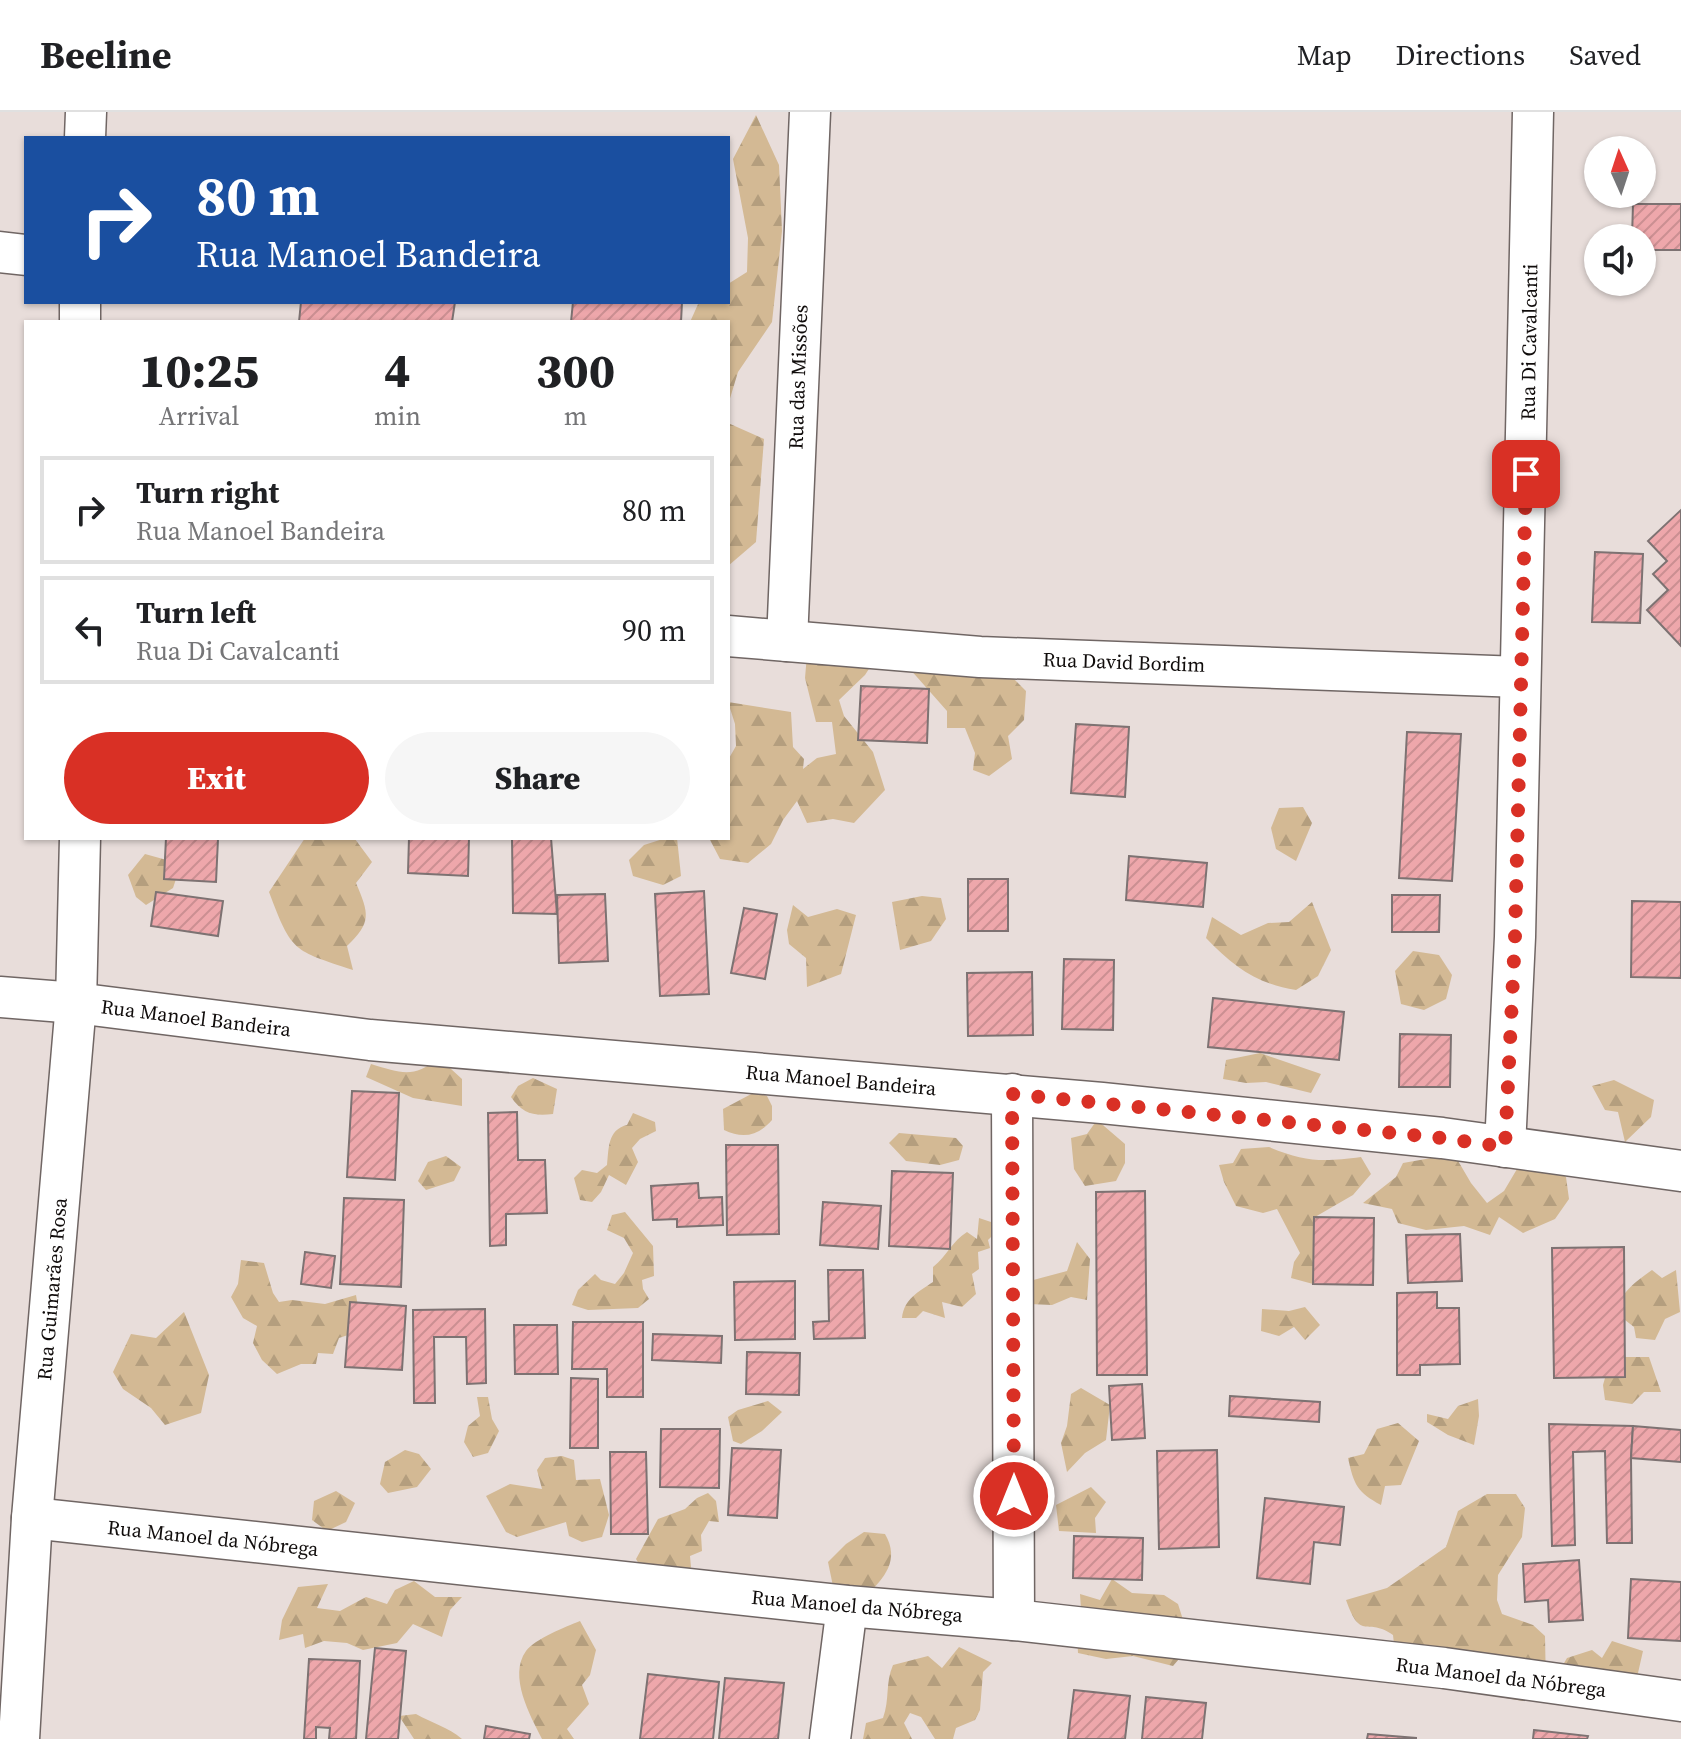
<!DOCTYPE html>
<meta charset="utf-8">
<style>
:root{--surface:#fff;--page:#f6f6f6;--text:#202124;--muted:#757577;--line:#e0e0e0;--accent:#d93025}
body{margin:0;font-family:"Source Serif 4",serif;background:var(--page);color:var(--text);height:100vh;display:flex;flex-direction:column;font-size:30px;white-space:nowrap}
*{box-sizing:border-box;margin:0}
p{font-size:26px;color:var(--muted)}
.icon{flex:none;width:44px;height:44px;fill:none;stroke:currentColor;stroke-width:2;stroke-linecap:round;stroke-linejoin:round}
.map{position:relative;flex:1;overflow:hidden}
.panel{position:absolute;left:24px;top:208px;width:706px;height:520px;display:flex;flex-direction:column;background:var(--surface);border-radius:0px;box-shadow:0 2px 6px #0004}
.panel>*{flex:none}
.banner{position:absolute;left:24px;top:24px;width:706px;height:168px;border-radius:0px;box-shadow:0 2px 6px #0004;background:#1a4fa0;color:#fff;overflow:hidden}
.needle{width:52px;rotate:357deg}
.tools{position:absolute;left:1584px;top:24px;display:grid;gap:16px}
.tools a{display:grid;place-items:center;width:72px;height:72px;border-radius:50%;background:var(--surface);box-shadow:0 2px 6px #0004;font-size:40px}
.pin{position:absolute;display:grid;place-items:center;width:68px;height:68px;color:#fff;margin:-34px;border-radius:16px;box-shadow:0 4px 12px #0006}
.me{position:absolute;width:88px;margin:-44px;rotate:0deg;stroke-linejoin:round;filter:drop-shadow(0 0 6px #0008)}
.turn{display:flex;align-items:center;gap:28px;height:168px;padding:0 40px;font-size:36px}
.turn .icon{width:104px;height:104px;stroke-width:2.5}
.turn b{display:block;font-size:56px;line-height:68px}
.eta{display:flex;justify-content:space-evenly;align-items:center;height:136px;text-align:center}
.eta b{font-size:48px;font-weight:800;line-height:56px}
.action{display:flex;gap:16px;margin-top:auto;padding:16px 40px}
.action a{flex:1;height:92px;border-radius:48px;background:var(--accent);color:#fff;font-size:32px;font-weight:800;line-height:92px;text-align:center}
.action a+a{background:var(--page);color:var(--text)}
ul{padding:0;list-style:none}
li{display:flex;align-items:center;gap:24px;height:108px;margin:0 16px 12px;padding:0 24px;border:4px solid var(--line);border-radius:0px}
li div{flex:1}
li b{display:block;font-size:30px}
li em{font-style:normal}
header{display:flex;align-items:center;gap:48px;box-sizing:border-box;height:112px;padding:0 40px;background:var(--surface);border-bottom:2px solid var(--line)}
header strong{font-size:38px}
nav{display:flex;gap:44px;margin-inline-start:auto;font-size:28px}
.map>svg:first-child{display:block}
.forest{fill:url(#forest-firs)}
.building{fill:url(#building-hatch);stroke:#7d7272;stroke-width:2}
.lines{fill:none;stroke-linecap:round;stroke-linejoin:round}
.minor-casing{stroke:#706664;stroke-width:43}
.minor{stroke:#fff;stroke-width:40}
.route{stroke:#d93025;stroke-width:14;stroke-dasharray:0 25.2}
.labels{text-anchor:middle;stroke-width:6;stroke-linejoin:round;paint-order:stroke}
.street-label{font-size:20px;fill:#100c0b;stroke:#fff}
</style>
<header>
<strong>Beeline</strong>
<nav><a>Map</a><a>Directions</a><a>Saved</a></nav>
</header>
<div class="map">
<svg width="1681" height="1627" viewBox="0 0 1681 1627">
<defs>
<pattern id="forest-firs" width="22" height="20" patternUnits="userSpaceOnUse" patternTransform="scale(2)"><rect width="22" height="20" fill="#d3b994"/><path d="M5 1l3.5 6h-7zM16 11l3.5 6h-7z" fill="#b49e7e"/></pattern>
<pattern id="building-hatch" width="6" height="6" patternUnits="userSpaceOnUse" patternTransform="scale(2)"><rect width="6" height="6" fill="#eea7ab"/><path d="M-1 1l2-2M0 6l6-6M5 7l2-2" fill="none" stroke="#cb8f92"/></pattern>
</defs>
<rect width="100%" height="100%" fill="#e8ddda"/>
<g class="forest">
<path d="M756,3L779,53L782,119L772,210L738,260L728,293V210H690L699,190H728V172L747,160L748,126L733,47Z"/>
<path d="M728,311L764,327L756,430L728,454Z"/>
<path d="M847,513L882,537L865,563L839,588L844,604L873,640L885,678L854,711L833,707L807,711L797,689L783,708L771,732L748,751L720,747L709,726H728V648L736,634L735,612L728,590L791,600L793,635L804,647L803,657L817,646L836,642L832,610H816L805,566L808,531Z"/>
<path d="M909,556L1008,561L1026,579L1024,608L1008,624L1012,647L989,664L973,658L975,641L965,616H947V599Z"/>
<path d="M1303,695L1312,711L1296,749L1276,737L1271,716L1279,696Z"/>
<path d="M305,726L355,727L372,750L356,771C369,802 372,810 347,834L353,858C293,838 292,841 269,780Z"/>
<path d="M666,726H677L681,764L663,773L633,764L629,748L644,733Z"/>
<path d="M145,742L181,752L173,776L146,793L136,785L128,763Z"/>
<path d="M922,784L941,786L946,807L931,829L900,838L892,790Z"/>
<path d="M1312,790L1331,838L1318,864L1296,878C1255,871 1234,855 1206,826L1212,805L1241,823L1268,811L1289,810Z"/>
<path d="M793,793L808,805L837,797L856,803L841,862L807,875L806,846L789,832L787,818Z"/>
<path d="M1413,839L1439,843L1452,863L1446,887L1424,898L1401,892L1395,859Z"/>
<path d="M1260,941L1321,962L1311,981L1266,970L1246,971L1223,967L1226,948Z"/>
<path d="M439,946L462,967V994L413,986L366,965L371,952C401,961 413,967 439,946Z"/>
<path d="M533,966L557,977L553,1002C533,1004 523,1002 511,985L518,974Z"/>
<path d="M1614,968L1654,988L1651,1005L1625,1030L1618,1000L1605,998L1592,974Z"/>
<path d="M755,980L767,984L772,994V1008C758,1024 743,1027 724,1018L723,997Z"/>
<path d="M633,1001L655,1010L656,1019L640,1027L632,1036L638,1050L626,1073L609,1063L601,1080L592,1090L580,1088L574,1066L582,1058L597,1061L607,1053C609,1037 607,1018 627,1013Z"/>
<path d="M1097,1008L1125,1032V1051L1116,1069L1085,1074L1074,1057L1071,1026L1087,1022Z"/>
<path d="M899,1021L956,1026L963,1034L959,1048L940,1053L906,1049L889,1031Z"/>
<path d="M1269,1035C1305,1050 1323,1050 1361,1045L1371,1062L1353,1083L1315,1105L1313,1172L1291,1166L1294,1150L1300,1141L1277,1097L1263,1101L1236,1094L1224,1070L1219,1053L1233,1051L1241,1037Z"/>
<path d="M1454,1042L1471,1071L1487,1091L1504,1079L1517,1057L1547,1050L1566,1065L1569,1087L1555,1107L1523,1121L1499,1105L1490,1123L1464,1114L1426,1118L1398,1111L1392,1097L1363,1091L1396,1065L1403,1051Z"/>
<path d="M446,1044L461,1055L454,1069L426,1078L418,1069L428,1050Z"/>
<path d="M625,1100L653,1134L654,1164L642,1168L643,1177L649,1187L638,1196L588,1198L572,1193L578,1178L595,1162L601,1168L615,1172L624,1161L633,1141L624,1126L607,1118L612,1103Z"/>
<path d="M979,1106L991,1110L994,1122L988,1128L990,1136L978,1140L979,1157L972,1162L976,1182L962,1195L942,1190L945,1206L923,1199L916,1206H902C904,1187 918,1180 933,1170V1155C947,1144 952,1129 967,1120L977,1127Z"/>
<path d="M1077,1130L1090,1147L1087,1188L1071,1185L1052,1193L1029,1192L1022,1171L1067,1159Z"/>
<path d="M241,1148L264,1151L273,1181L279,1190L292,1188L325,1192L356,1183L361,1212L348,1223L339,1226L333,1242L318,1241L316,1252H301L277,1262L262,1248L253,1231L257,1214L243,1206L231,1185L238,1172Z"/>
<path d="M1652,1158L1662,1166L1676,1158L1680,1200L1665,1207L1655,1228L1636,1226L1634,1215L1616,1201C1620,1181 1635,1170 1652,1158Z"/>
<path d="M1305,1195L1320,1213L1305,1228L1294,1215L1279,1224L1261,1219L1262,1197L1289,1199Z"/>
<path d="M184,1200L209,1263L201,1301L165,1313L151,1296L123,1277L113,1260L131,1222L156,1226Z"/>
<path d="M1611,1245H1649L1661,1280H1644L1632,1292L1605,1288L1603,1273Z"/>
<path d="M1081,1276L1110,1293L1106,1328L1085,1341L1067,1360L1061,1331L1067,1314L1071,1282Z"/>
<path d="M477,1285H488L492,1307L499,1319L488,1341L473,1345L464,1330L468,1314L480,1304Z"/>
<path d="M1478,1287L1479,1304L1474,1333L1448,1323L1427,1310V1302L1448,1307L1458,1294Z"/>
<path d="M768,1289L782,1300L762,1319L741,1332L733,1329L728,1305L738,1298Z"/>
<path d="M1398,1311L1419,1329L1401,1373L1385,1374L1381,1393C1357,1380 1354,1373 1348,1346L1364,1342L1377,1317Z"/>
<path d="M405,1338L419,1342L431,1357L417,1375L388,1381L380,1372L385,1350Z"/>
<path d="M562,1344L574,1348L576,1368L600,1367L609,1403L602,1425L582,1430L569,1424L566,1410L517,1425L506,1420L486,1384L510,1372L542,1377L537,1358L545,1346Z"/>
<path d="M1091,1375L1106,1390L1095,1406L1096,1421L1059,1419L1056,1393Z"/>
<path d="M336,1379L355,1391L346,1410L327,1419L312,1408L314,1389Z"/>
<path d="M708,1381L716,1389L719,1410L709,1409L701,1423L702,1439L690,1444L691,1455L680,1469L647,1465L636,1447L658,1407L685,1397L697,1386Z"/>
<path d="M1487,1382H1516L1525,1396L1522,1425L1498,1463L1497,1488L1502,1502L1533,1513L1545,1524L1546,1575L1523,1589L1500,1585L1473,1566L1396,1550L1393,1523C1367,1504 1361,1531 1346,1488L1387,1476L1446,1435L1458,1399Z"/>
<path d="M864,1420L885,1422C900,1448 885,1465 866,1484L834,1479L828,1450L846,1432Z"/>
<path d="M1112,1467L1132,1481L1164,1483L1178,1492L1191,1533L1173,1554L1133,1544L1106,1547L1078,1541L1076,1507L1081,1497L1080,1482L1100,1488Z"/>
<path d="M414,1469L435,1485H462L450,1498L442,1525L413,1512L397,1531L363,1538L347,1531L324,1529L305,1536L303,1522L279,1528L282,1508L298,1475L328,1472L317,1496L340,1499L366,1485L387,1492L395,1478Z"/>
<path d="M580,1509L596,1538L590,1563L582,1573L589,1592L567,1617L574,1627H542C530,1603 508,1564 526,1539C535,1527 565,1515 580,1509Z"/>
<path d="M1612,1529L1643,1539L1638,1561L1631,1570L1560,1558L1567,1546L1592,1538L1602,1546Z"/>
<path d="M959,1535L992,1551L983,1560L980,1598L975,1608L956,1616L953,1627H935L921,1605L910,1601L904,1611L912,1627H863L866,1611L883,1606C890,1587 885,1571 893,1553L928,1544L942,1556Z"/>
<path d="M416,1602C432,1611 448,1615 462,1627H414L399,1604Z"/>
</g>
<g class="building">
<path d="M1633,92H1681V138H1642V126H1632Z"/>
<path d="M301,190H455L452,210H299Z"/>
<path d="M573,190H682L681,210H571Z"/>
<path d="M1681,398V534L1647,498L1668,478L1653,462L1667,449L1648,429Z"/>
<path d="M1595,440L1643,442L1640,511L1592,510Z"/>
<path d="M861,574L929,577L927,631L858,628Z"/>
<path d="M1076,612L1129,615L1125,685L1071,681Z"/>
<path d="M1407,620L1461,622L1452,769L1399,766Z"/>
<path d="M166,726L218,727L216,770L164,767Z"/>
<path d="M409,726H469L468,764L408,761Z"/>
<path d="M512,726H551L557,802L513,801Z"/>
<path d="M1129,744L1207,751L1203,795L1126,788Z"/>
<rect x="968" y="767" width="40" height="52"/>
<path d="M704,779L709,882L660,884L655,782Z"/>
<path d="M156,780L223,789L218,824L151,814Z"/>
<path d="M605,782L608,849L559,851L557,783Z"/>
<path d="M1392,783H1440L1439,820H1392Z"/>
<path d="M1632,789L1681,790V866L1631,865Z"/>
<path d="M744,796L777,802L765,867L731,861Z"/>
<path d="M1064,847L1114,848L1113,918L1062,917Z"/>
<path d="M1032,860L1033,923L968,924L967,861Z"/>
<path d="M1213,886L1344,900L1339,948L1208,935Z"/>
<path d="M1400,922L1451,923L1450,975H1399Z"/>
<path d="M352,979L399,981L395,1068L347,1065Z"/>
<path d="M517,1000L518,1048H545L547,1101L506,1102V1133L490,1134L488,1001Z"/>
<path d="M726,1033H778L779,1122L727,1123Z"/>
<path d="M892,1059L953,1061L950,1137L889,1134Z"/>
<path d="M698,1071L699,1086L722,1085L723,1113L677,1115V1107L653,1108L651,1074Z"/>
<path d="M1145,1079L1147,1263H1097L1096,1080Z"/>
<path d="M344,1086L404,1088L401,1175L340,1172Z"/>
<path d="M823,1090L881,1094L878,1137L820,1133Z"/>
<path d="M1314,1105L1374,1106L1373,1173L1313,1172Z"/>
<path d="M1460,1122L1462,1169L1408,1171L1406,1123Z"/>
<path d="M1624,1135L1625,1265L1554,1266L1552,1136Z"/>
<path d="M305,1140L335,1144L331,1176L301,1172Z"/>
<path d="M828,1158H863L865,1226L814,1227L813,1210L829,1209Z"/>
<path d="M795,1169V1227L735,1228L734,1170Z"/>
<path d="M1437,1180V1196H1459L1460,1252L1420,1253V1263H1397V1181Z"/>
<path d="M350,1190L406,1194L402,1258L345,1255Z"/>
<path d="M485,1197L486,1271L467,1272L466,1225H434L435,1291H414L413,1198Z"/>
<path d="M573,1210H643V1285H607V1257H572Z"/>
<path d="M514,1213H557L558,1262H515Z"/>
<path d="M653,1222L722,1224L721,1251L652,1248Z"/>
<path d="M747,1240L800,1241L799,1283L746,1282Z"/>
<path d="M571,1266L598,1267V1336H570Z"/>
<path d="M1142,1272L1145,1326L1112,1328L1109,1274Z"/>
<path d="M1230,1284L1320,1290L1319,1310L1229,1304Z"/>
<path d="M1549,1312L1633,1314L1631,1346L1632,1431H1607L1605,1339L1573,1340L1575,1433L1552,1434Z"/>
<path d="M1633,1314L1681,1318V1350L1631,1346Z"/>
<path d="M661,1317H720L719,1376L660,1375Z"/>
<path d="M732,1336L781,1338L777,1406L728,1403Z"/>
<path d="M1217,1338L1219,1435L1159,1437L1157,1339Z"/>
<path d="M610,1340H646L648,1422H611Z"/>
<path d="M1265,1386L1344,1395L1340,1433L1314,1430L1310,1472L1257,1466Z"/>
<path d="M1074,1424L1143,1426L1142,1468L1073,1466Z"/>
<path d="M1579,1448L1583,1508L1549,1510L1548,1488L1525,1490L1523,1452Z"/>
<path d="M1631,1467L1681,1470V1529L1628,1526Z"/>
<path d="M375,1536L406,1539L398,1627H366Z"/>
<path d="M309,1547L360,1549L356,1627H329L330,1616L316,1615V1627H304Z"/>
<path d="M648,1562L719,1570L713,1627H640Z"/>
<path d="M725,1566L784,1571L778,1627H719Z"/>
<path d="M1074,1578L1130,1584L1125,1627H1068Z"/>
<path d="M1146,1585L1206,1591L1202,1627H1142Z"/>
<path d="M486,1614L530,1622L529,1627H484Z"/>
<path d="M1534,1618L1588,1624L1587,1627H1533Z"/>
<path d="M1368,1622L1416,1626V1627H1367Z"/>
</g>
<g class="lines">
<defs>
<g id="minor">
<path d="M85,26L86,0"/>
<path d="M0,140L26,143"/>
<path d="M80,190V210"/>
<path d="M728,524L980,545L1520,565"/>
<path d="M787,529L810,0"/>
<path d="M0,885L76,891L370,928L1102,991L1442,1026L1681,1059"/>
<path d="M1012,982L1014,1508"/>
<path d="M1505,1035L1515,825L1533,0"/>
<path d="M32,1406L847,1494L1014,1508L1444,1556L1681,1589"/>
<path d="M19,1627L32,1406L76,891L80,726"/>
<path d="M830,1627L847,1494"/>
</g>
</defs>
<use href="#minor" class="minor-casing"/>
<use href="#minor" class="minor"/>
</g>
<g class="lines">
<path class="route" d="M1014,1384L1012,982L1442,1026L1505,1035L1515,825L1526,362"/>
</g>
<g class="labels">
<g class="street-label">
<text transform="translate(1529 230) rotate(-89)" y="7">Rua Di Cavalcanti</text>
<text transform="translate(798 265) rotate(-88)" y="7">Rua das Missões</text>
<text transform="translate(1124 550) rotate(2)" y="7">Rua David Bordim</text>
<text transform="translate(196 906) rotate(7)" y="7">Rua Manoel Bandeira</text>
<text transform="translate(841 968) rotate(5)" y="7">Rua Manoel Bandeira</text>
<text transform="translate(52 1177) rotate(-85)" y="7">Rua Guimarães Rosa</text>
<text transform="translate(213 1426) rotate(6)" y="7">Rua Manoel da Nóbrega</text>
<text transform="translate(857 1494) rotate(5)" y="7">Rua Manoel da Nóbrega</text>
<text transform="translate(1501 1565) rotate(7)" y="7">Rua Manoel da Nóbrega</text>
</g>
</g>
</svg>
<div class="tools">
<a><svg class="needle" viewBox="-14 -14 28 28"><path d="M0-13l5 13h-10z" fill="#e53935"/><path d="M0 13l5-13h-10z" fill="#757577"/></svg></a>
<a><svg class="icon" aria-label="sound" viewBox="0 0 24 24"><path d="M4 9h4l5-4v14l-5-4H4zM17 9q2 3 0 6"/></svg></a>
</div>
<div class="pin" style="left:1526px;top:362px;background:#d93025"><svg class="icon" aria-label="arrive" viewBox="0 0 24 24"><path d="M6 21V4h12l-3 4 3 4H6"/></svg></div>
<svg class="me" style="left:1014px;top:1384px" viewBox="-20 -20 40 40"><circle r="17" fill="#d93025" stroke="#fff" stroke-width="3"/><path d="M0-11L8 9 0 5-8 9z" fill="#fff"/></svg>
<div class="banner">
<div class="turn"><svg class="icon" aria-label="right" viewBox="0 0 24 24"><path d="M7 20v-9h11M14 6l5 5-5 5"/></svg><div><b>80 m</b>Rua Manoel Bandeira</div></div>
</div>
<section class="panel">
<div class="eta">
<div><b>10:25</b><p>Arrival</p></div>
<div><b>4</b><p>min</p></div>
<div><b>300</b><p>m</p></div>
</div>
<ul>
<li><svg class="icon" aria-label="right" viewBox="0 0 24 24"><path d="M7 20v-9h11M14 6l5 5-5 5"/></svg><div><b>Turn right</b><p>Rua Manoel Bandeira</p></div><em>80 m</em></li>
<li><svg class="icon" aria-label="left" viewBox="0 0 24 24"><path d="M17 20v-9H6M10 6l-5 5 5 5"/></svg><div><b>Turn left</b><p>Rua Di Cavalcanti</p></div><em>90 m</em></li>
</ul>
<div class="action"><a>Exit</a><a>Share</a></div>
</section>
</div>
